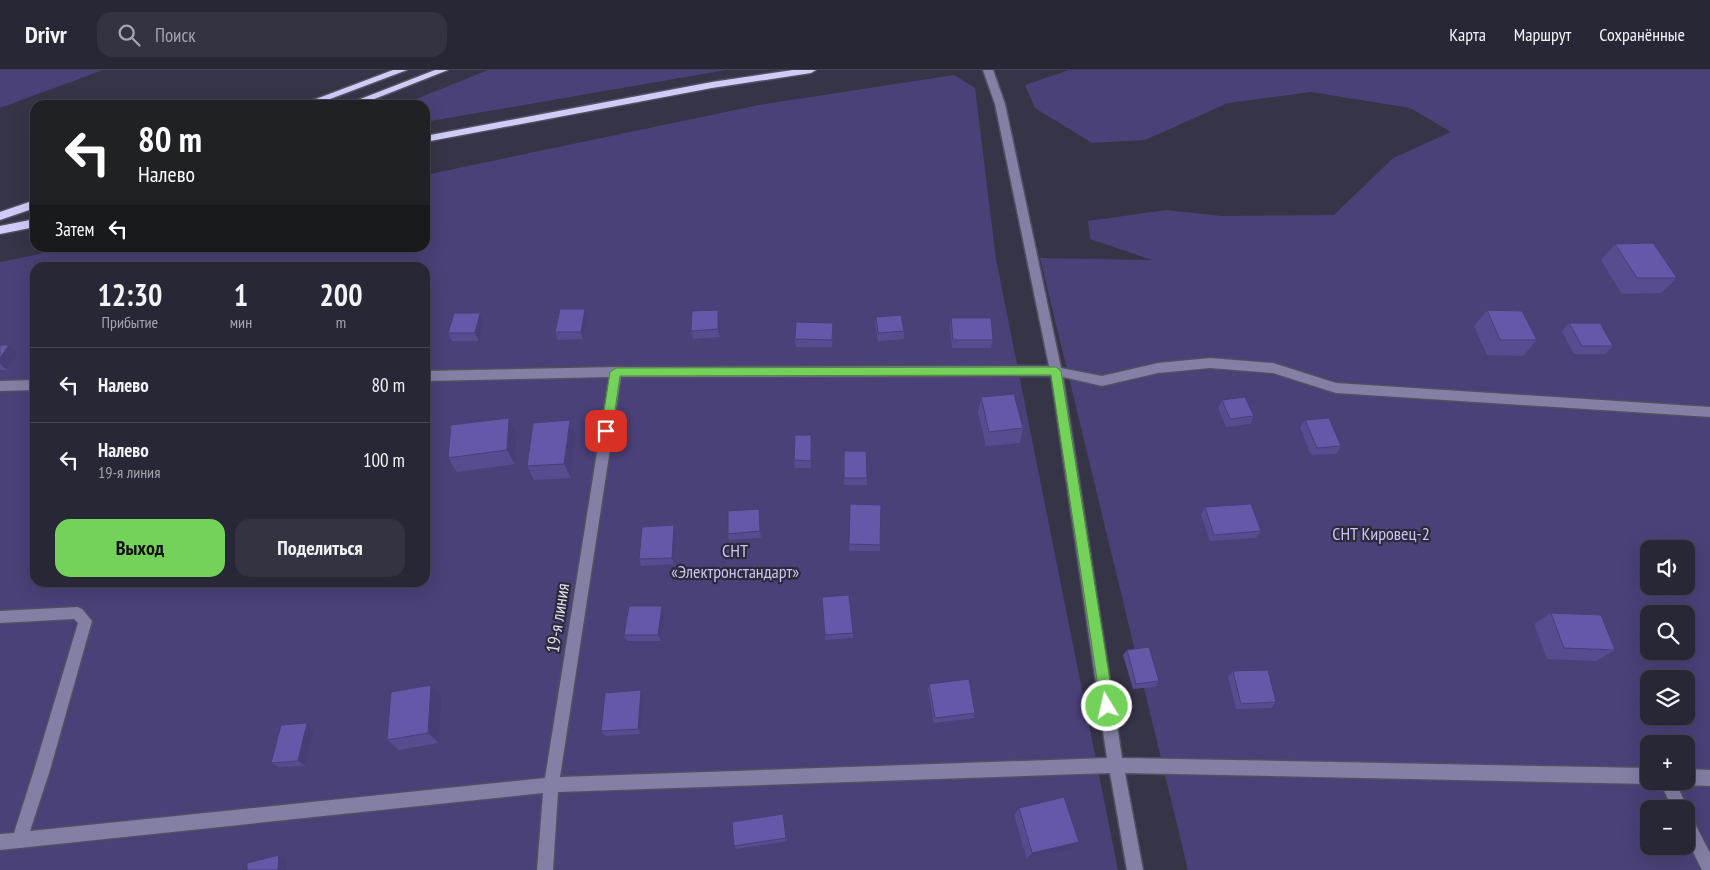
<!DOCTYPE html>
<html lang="ru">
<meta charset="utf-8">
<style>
:root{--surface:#282735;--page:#343341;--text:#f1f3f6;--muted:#a5a5ad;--line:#444450;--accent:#74d25b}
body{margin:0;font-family:"PT Sans Narrow",sans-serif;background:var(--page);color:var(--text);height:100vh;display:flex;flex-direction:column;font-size:19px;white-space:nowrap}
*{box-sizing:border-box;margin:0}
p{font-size:16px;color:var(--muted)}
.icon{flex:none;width:28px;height:28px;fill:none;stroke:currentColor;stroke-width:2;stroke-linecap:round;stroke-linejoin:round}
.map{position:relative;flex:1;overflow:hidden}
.panel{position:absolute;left:30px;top:192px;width:400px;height:325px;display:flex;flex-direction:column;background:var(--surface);border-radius:15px;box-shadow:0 5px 20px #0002,0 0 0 1px var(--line)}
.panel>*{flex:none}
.hud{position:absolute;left:30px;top:30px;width:400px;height:152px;border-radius:15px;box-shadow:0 5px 20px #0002,0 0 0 1px var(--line);background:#202124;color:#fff;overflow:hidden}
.controls{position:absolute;left:1640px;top:470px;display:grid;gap:10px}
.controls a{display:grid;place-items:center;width:55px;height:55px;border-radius:10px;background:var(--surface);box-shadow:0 5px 20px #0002,0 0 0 1px var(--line);font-size:25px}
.pin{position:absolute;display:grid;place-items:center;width:42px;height:42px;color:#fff;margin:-21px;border-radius:10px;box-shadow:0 2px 8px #0006}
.me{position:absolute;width:55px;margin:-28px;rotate:351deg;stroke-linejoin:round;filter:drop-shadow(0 0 4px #0008)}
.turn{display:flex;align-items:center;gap:18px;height:105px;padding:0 25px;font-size:22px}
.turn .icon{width:65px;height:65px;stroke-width:2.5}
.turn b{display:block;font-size:35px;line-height:42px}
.then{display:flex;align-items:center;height:48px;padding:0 25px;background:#0003;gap:10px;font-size:19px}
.eta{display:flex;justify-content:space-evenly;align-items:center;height:85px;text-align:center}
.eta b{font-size:30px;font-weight:700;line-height:35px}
.primary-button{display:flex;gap:10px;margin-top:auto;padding:10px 25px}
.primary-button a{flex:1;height:58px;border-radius:15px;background:var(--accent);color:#111;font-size:20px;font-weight:700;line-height:58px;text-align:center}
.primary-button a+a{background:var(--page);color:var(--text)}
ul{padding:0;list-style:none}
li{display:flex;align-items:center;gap:15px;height:75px;padding:0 25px;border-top:1px solid var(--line)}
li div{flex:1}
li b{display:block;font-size:19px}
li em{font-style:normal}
header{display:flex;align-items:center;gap:30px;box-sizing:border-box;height:70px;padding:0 25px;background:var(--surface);border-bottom:1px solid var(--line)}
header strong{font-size:24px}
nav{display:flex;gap:28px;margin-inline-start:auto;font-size:18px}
.search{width:350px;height:45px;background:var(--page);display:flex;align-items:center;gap:12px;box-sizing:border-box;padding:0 18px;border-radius:15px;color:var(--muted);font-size:19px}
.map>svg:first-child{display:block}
.green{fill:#4a4178;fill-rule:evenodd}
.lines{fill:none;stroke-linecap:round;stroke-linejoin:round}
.minor-casing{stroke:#515061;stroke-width:3}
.major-casing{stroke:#515061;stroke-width:3}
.minor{fill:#837fa5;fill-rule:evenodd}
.major{fill:#d0ccfa;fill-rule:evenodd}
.wall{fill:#584c91}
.shaded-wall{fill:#473e76}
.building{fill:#6658a9;stroke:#473e76}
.route{fill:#74d25b;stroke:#4b883b}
.labels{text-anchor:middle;stroke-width:4.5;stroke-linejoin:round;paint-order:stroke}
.park-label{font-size:18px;fill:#c9c5f1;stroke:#2c2a3c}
.street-label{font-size:18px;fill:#e1e0ec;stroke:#2c2a3c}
</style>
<header>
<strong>Drivr</strong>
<div class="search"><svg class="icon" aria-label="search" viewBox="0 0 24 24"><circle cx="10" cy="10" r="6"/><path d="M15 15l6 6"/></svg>Поиск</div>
<nav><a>Карта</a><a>Маршрут</a><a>Сохранённые</a></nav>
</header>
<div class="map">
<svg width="1710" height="800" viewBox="0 0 1710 800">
<rect width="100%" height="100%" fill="#363447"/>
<g class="green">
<path d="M0,0H103L0,38Z"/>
<path d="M488,0H726L425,52V35H401Z"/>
<path d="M1069,0H1710V800H1188L1040,188L1152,190L1090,169L1088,151L1166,140L1222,146L1334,145L1393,88L1451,62L1410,38L1311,22L1228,33L1145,70L1092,73L1035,38L1025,15ZM1649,479H1686V516H1649ZM1649,544H1686V581H1649ZM1649,609H1686V646H1649ZM1649,674H1686V711H1649ZM1649,739H1686V776H1649Z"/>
<path d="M954,5L975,18L996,189L1118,800H0V192L69,178H425V105L759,35ZM35,198H425V512H35Z"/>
</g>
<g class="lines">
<defs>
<g id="minor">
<path d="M983,0H993L1005,34L1061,298L1102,306L1158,293L1210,288L1273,293L1336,313L1710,337V347L1336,323L1273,303L1210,298L1158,303L1102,316L1063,307L1122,688L1649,698V711H1654L1649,714L1125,703L1143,800H1127L1110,703L558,722L553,800H537L543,723L0,780V764L14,763L34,700L78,553L74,549L0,553V541L77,537L82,539L92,551L50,700L30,761L545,708L609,307L425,311V301L616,297L1049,296L995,34ZM1051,306L1107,688L560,707L621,307Z"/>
<path d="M35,310V320L0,321V311Z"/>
<path d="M1686,699L1710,700V716L1686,715L1681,712L1686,711Z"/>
<path d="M1660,711H1675L1688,739L1686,742V739H1672Z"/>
<path d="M1686,743L1691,746L1710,783V800H1702L1686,768Z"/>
</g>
<g id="major">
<path d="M393,0H407L314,35H300Z"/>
<path d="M435,0H448L359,35H345Z"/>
<path d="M793,0H816L811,3L712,18L425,72V66L712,12Z"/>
<path d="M35,130V138L0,150V142Z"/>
<path d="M35,149V157L0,164V156Z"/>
</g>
</defs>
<use href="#minor" class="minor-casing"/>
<use href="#major" class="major-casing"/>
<use href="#minor" class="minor"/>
<use href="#major" class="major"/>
</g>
<g class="wall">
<path d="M1615,174L1677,208L1661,223L1622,224L1601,190Z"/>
<path d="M718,240L720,248V267L693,269L691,261Z"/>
<path d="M1487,240L1537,270L1523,286L1487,285L1474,256Z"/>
<path d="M480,243L484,251L479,271H452L448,263Z"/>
<path d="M588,247L583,269L558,270L555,262Z"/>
<path d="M876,247L904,261V269L878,271L875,255Z"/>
<path d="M951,248L993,270L991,278H952L950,256Z"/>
<path d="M1569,253L1613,276L1605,284H1574L1562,261Z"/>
<path d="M833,261L832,277H796L795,269Z"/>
<path d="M0,275L18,283L7,300H0Z"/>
<path d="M981,327L1023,358L1020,373L986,376L978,342Z"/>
<path d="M1222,330L1254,346L1250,354L1226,357L1218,338Z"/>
<path d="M509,348L517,362L515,394L457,402L448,388Z"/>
<path d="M570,350L576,365L571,408L534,410L527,396Z"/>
<path d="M1305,350L1341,376L1336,384L1311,385L1300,357Z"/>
<path d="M812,373L811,398H795L794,390Z"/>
<path d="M844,381H866L867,415H844Z"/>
<path d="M850,434L881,435L880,481H849Z"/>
<path d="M1205,437L1261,461L1256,468L1210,471L1201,444Z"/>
<path d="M760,446L761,468L729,470L728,464Z"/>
<path d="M674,455L676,462L674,494L641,496L639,489Z"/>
<path d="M822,527L853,563V568L825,570Z"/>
<path d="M662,536L665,542L661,571H627L624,565Z"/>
<path d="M1551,543L1615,580L1596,591L1547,589L1534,554Z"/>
<path d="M1127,580L1159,611L1155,617L1133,619L1123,585Z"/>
<path d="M1233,601L1276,632L1271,638L1236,639L1228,606Z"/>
<path d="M929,614L975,643L974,648L934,653L928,620Z"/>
<path d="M442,625L439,673L399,680L387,670Z"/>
<path d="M644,626L641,664L605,666L601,661Z"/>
<path d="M314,658L306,696L279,697L271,693Z"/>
<path d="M1019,738L1073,779L1027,789L1014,745Z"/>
<path d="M784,748L787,771L736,779L734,776Z"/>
</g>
<g class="shaded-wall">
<path d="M585,239L588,247L583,269L581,262Z"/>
<path d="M718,240L720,248V267L718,259Z"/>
<path d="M480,243L484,251L479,271L475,263Z"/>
<path d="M9,275L18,283L7,300L0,294V288Z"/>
<path d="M509,348L517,362L515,394L507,380Z"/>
<path d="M570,350L576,365L571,408L564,394Z"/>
<path d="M759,439L760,446L761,468L760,461Z"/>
<path d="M674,455L676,462L674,494L672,488Z"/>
<path d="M662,536L665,542L661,571L658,565Z"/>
<path d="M431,615L442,625L439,673L428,663Z"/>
<path d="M641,620L644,626L641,664L638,659Z"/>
<path d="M307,653L314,658L306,696L298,691Z"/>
<path d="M1079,772L1073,779L1027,789L1032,783Z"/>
<path d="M279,785L287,789V800H278Z"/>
</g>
<g class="building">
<path d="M1653,173L1677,208H1637L1615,174Z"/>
<path d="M560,239H585L581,262H555Z"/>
<path d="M718,240V259L691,261L692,241Z"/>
<path d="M1487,240L1522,241L1537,270H1500Z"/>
<path d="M454,243H480L475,263H448Z"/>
<path d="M901,245L904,261L878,263L876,247Z"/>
<path d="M951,248H991L993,270H953Z"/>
<path d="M796,252L833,253L832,270L795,269Z"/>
<path d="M1569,253H1600L1613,276H1582Z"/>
<path d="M0,275H9L0,288Z"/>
<path d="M1014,324L1023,358L989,362L981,327Z"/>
<path d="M1245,327L1254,346L1230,349L1222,330Z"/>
<path d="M509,348L507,380L448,388L451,355Z"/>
<path d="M1329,348L1341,376L1317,378L1305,350Z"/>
<path d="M570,350L564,394L527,396L533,353Z"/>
<path d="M795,365H811V391L794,390Z"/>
<path d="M844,381H866L867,408H844Z"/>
<path d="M850,434L881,435L880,475L849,474Z"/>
<path d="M1251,434L1261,461L1214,465L1205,437Z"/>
<path d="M759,439L760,461L728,464V441Z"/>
<path d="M674,455L672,488L639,489L642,457Z"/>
<path d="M849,525L853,563L825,565L822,527Z"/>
<path d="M629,536H662L658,565H624Z"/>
<path d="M1551,543L1601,545L1615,580L1564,578Z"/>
<path d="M1149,577L1159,611L1136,614L1127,580Z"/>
<path d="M1268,600L1276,632L1241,634L1233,601Z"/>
<path d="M969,609L975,643L935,648L929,614Z"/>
<path d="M431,615L428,663L387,670L391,622Z"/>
<path d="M641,620L638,659L601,661L605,623Z"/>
<path d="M307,653L298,691L271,693L281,655Z"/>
<path d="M1064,727L1079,772L1032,783L1019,738Z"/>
<path d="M783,744L786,768L734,776L732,752Z"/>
<path d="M279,785L278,800H247V793Z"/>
</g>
<path class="route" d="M1056,297L1061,301L1114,636L1112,640L1107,642L1103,640L1101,636L1051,305L620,306L612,361L606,365L601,361L610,302L616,298Z"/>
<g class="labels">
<g class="park-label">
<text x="1381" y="470">СНТ Кировец-2</text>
<text x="735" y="487">СНТ<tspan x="735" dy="21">«Электронстандарт»</tspan></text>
</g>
<g class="street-label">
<text transform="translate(558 548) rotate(-81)" y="6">19-я линия</text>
</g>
</g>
</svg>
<div class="controls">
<a><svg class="icon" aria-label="sound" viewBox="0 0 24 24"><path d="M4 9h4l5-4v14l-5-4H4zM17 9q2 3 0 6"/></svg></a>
<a><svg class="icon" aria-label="search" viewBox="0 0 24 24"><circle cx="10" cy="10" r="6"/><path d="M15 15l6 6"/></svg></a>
<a><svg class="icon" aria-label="layers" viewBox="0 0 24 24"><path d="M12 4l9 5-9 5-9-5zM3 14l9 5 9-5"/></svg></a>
<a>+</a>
<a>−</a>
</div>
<div class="pin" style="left:606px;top:361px;background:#d93025"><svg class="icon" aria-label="arrive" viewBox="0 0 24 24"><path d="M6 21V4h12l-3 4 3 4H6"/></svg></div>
<svg class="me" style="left:1107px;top:636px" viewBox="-20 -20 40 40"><circle r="17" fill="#74d25b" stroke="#fff" stroke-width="3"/><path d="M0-11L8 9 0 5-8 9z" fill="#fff"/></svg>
<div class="hud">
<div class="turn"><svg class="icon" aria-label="left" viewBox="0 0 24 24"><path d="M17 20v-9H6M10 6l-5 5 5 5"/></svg><div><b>80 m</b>Налево</div></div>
<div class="then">Затем<svg class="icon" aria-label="left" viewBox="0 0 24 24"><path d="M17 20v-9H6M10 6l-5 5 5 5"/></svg></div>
</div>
<section class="panel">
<div class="eta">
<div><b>12:30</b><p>Прибытие</p></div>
<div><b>1</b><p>мин</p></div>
<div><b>200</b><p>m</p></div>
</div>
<ul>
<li><svg class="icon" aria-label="left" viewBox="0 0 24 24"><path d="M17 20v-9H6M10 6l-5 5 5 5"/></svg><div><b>Налево</b></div><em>80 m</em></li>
<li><svg class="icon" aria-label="left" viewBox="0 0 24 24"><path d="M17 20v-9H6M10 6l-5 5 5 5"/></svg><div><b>Налево</b><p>19-я линия</p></div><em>100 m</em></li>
</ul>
<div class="primary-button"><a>Выход</a><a>Поделиться</a></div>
</section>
</div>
